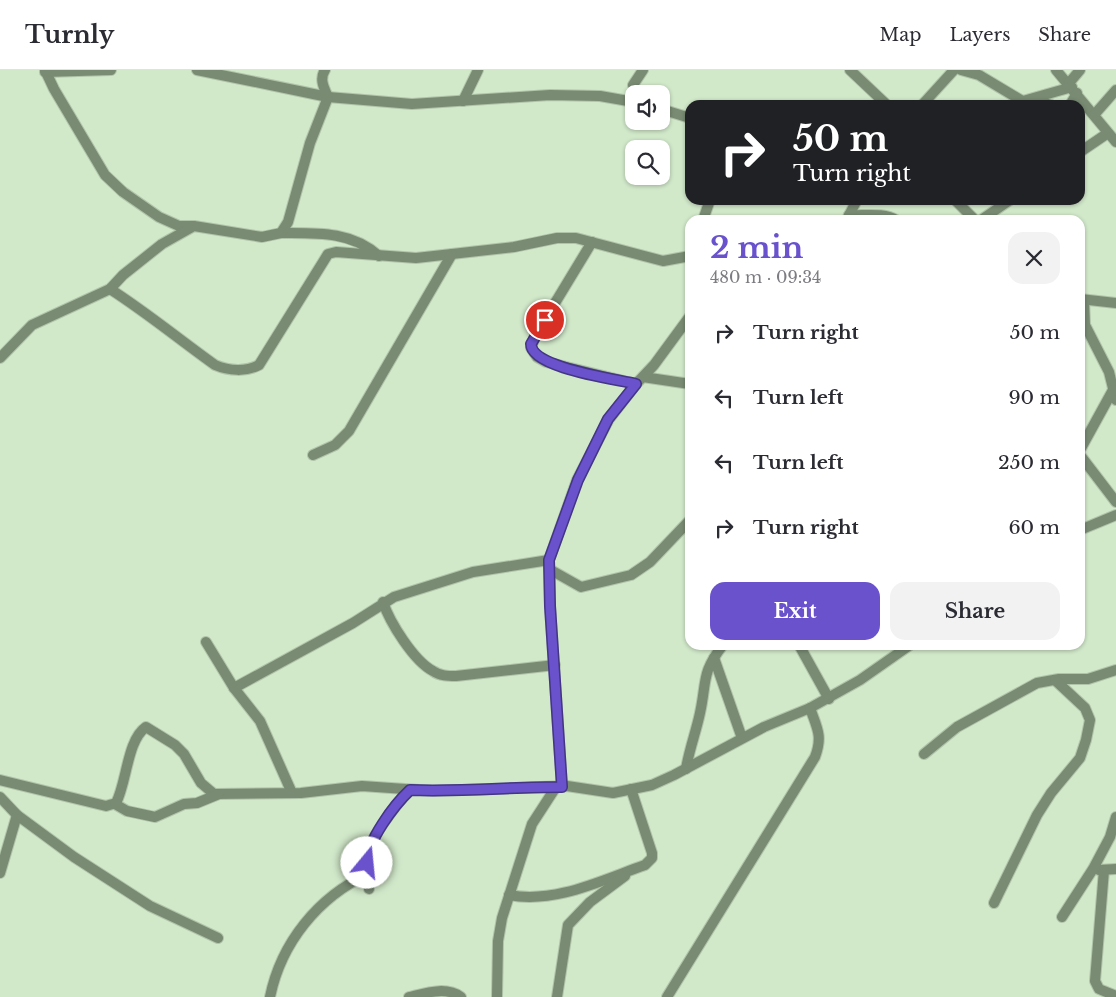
<!DOCTYPE html>
<meta charset="utf-8">
<style>
:root{--surface:#fff;--page:#f2f2f3;--text:#2b2b33;--muted:#7c7c81;--line:#e1e1e2;--accent:#6952cc}
body{margin:0;font-family:"Libre Baskerville",serif;background:var(--page);color:var(--text);height:100vh;display:flex;flex-direction:column;font-size:19px;white-space:nowrap}
*{box-sizing:border-box;margin:0}
p{font-size:16px;color:var(--muted)}
.icon{flex:none;width:28px;height:28px;fill:none;stroke:currentColor;stroke-width:2;stroke-linecap:round;stroke-linejoin:round}
.map{position:relative;flex:1;overflow:hidden}
.drawer{position:absolute;left:685px;top:145px;width:400px;height:435px;display:flex;flex-direction:column;background:var(--surface);border-radius:15px;box-shadow:0 1px 4px #0004}
.drawer>*{flex:none}
.hud{position:absolute;left:685px;top:30px;width:400px;height:105px;border-radius:15px;box-shadow:0 1px 4px #0004;background:#202124;color:#fff;overflow:hidden}
.controls{position:absolute;left:625px;top:15px;display:grid;gap:10px}
.controls a{display:grid;place-items:center;width:45px;height:45px;border-radius:10px;background:var(--surface);box-shadow:0 1px 4px #0004;font-size:25px}
.pin{position:absolute;display:grid;place-items:center;width:42px;height:42px;color:#fff;margin:-21px;border:2px solid #fff;border-radius:50%;box-shadow:0 1px 5px #0007}
.me{position:absolute;width:55px;margin:-28px;rotate:17deg;stroke-linejoin:round;filter:drop-shadow(0 0 4px #0008)}
.turn{display:flex;align-items:center;gap:18px;height:105px;padding:0 25px;font-size:22px}
.turn .icon{width:65px;height:65px;stroke-width:2.5}
.turn b{display:block;font-size:35px;line-height:42px}
.round{display:grid;place-items:center;flex:none;width:52px;height:52px;border-radius:15px;background:var(--page)}
.head{display:flex;align-items:center;justify-content:space-between;height:85px;padding:0 25px}
h1{font-size:30px;font-weight:700;line-height:38px;color:var(--accent)}
.action{display:flex;gap:10px;margin-top:auto;padding:10px 25px}
.action a{flex:1;height:58px;border-radius:15px;background:var(--accent);color:#fff;font-size:20px;font-weight:700;line-height:58px;text-align:center}
.action a+a{background:var(--page);color:var(--text)}
ul{padding:0;list-style:none}
li{display:flex;align-items:center;gap:15px;height:65px;padding:0 25px}
li div{flex:1}
li b{display:block;font-size:19px}
li em{font-style:normal}
header{display:flex;align-items:center;gap:30px;box-sizing:border-box;height:70px;padding:0 25px;background:var(--surface);border-bottom:1px solid var(--line)}
header strong{font-size:24px}
nav{display:flex;gap:28px;margin-inline-start:auto;font-size:18px}
.map>svg:first-child{display:block}
.lines{fill:none;stroke-linecap:round;stroke-linejoin:round}
.minor-casing{stroke:#b0c4a9;stroke-width:12}
.minor{stroke:#798b73;stroke-width:10}
.route-casing{stroke:#443585;stroke-width:12}
.route{stroke:#6952cc;stroke-width:9}
</style>
<header>
<strong>Turnly</strong>
<nav><a>Map</a><a>Layers</a><a>Share</a></nav>
</header>
<div class="map">
<svg width="1116" height="927" viewBox="0 0 1116 927">
<rect width="100%" height="100%" fill="#d1e8c9"/>
<g class="lines">
<defs>
<g id="minor">
<path d="M45,0L54,19L105,105L123,122L159,147L179,156H193"/>
<path d="M197,0L328,27L412,34L550,25L600,26L634,32"/>
<path d="M850,0L887,35"/>
<path d="M961,0L979,5L1029,35"/>
<path d="M1056,0L1116,72"/>
<path d="M45,2L111,0"/>
<path d="M1069,13L1080,0"/>
<path d="M635,24L633,15L643,0"/>
<path d="M1032,29L1051,35"/>
<path d="M463,31L478,0"/>
<path d="M1023,31L1072,17"/>
<path d="M922,35L954,0"/>
<path d="M1070,35L1077,23"/>
<path d="M661,39L690,48"/>
<path d="M1094,45L1116,20"/>
<path d="M1080,82L1108,63"/>
<path d="M955,130L975,150"/>
<path d="M849,145C863,146 884,142 896,150"/>
<path d="M847,149L857,130"/>
<path d="M703,150L710,130"/>
<path d="M981,150L1010,130"/>
<path d="M281,163C317,163 351,161 379,186"/>
<path d="M592,172L535,266L531,278L537,287L546,292L636,314"/>
<path d="M110,219C146,242 180,270 215,295C229,301 246,302 259,295L328,184L336,182L416,188L514,177L557,168H576L663,191L690,186"/>
<path d="M1080,229L1116,233"/>
<path d="M1084,230L1085,255L1109,302L1116,330"/>
<path d="M0,288L32,255L110,219L123,205L162,174L194,156L262,167L281,163L288,152L310,73L328,27C324,18 319,9 325,0"/>
<path d="M643,307L690,314"/>
<path d="M1080,380L1113,320"/>
<path d="M313,385L335,375L349,361L452,184"/>
<path d="M1080,385L1116,432"/>
<path d="M1080,460L1116,445"/>
<path d="M549,499L581,517L631,505L650,492L690,450"/>
<path d="M383,532C390,553 414,591 433,601C440,606 448,606 456,606L555,595"/>
<path d="M206,572L234,618L260,651L292,723"/>
<path d="M799,575L829,629"/>
<path d="M714,588L742,668"/>
<path d="M234,618L353,553L394,527L473,502L549,490"/>
<path d="M924,684L957,657L1037,613L1059,609H1088L1116,600"/>
<path d="M686,699C689,680 696,662 700,643C707,611 701,603 723,575"/>
<path d="M0,710L106,736L116,733C127,712 127,670 146,657L175,675L184,684L201,713L214,724L301,723L362,716L434,721L567,716L613,723L652,715L674,705L764,657L810,638L860,610L910,575"/>
<path d="M562,717L550,537L549,490L577,410L609,349L636,314L654,295L690,246"/>
<path d="M0,727L17,745L74,787L150,836L218,868"/>
<path d="M115,734L127,741L155,747L184,734L197,733L219,724"/>
<path d="M1099,800L1116,799"/>
<path d="M1104,800L1095,911L1099,919L1116,926"/>
<path d="M0,803L17,745"/>
<path d="M369,819C368,808 365,795 367,784C370,769 398,731 410,720"/>
<path d="M509,825C555,834 602,810 645,795L652,788V783L631,719"/>
<path d="M994,833L1037,745L1051,723L1080,688L1086,670L1090,650L1085,638L1055,610"/>
<path d="M1062,847L1093,799L1110,767L1116,747"/>
<path d="M270,927C281,873 318,827 368,804"/>
<path d="M409,927C426,923 446,916 461,927"/>
<path d="M497,927L498,871L502,848L532,754L556,717"/>
<path d="M557,927L568,855L590,832L625,806"/>
<path d="M667,927L815,687C823,666 817,658 810,638"/>
</g>
</defs>
<use href="#minor" class="minor-casing"/>
<use href="#minor" class="minor"/>
</g>
<g class="lines">
<defs>
<path id="route" d="M367,793C367,771 394,735 410,720C461,722 511,717 562,717L550,536L549,490L578,410L608,349L636,314C616,309 531,298 531,274L545,250"/>
</defs>
<use href="#route" class="route-casing"/>
<use href="#route" class="route"/>
</g>
</svg>
<div class="controls">
<a><svg class="icon" aria-label="sound" viewBox="0 0 24 24"><path d="M4 9h4l5-4v14l-5-4H4zM17 9q2 3 0 6"/></svg></a>
<a><svg class="icon" aria-label="search" viewBox="0 0 24 24"><circle cx="10" cy="10" r="6"/><path d="M15 15l6 6"/></svg></a>
</div>
<div class="pin" style="left:545px;top:250px;background:#d93025"><svg class="icon" aria-label="arrive" viewBox="0 0 24 24"><path d="M6 21V4h12l-3 4 3 4H6"/></svg></div>
<svg class="me" style="left:367px;top:793px" viewBox="-20 -20 40 40"><circle r="19" fill="#fff"/><path d="M0-13L10 11 0 6-10 11z" fill="#6952cc"/></svg>
<div class="hud">
<div class="turn"><svg class="icon" aria-label="right" viewBox="0 0 24 24"><path d="M7 20v-9h11M14 6l5 5-5 5"/></svg><div><b>50 m</b>Turn right</div></div>
</div>
<section class="drawer">
<div class="head"><div><h1>2 min</h1><p>480 m · 09:34</p></div><a class="round"><svg class="icon" aria-label="close" viewBox="0 0 24 24"><path d="M6 6l12 12M18 6L6 18"/></svg></a></div>
<ul>
<li><svg class="icon" aria-label="right" viewBox="0 0 24 24"><path d="M7 20v-9h11M14 6l5 5-5 5"/></svg><div><b>Turn right</b></div><em>50 m</em></li>
<li><svg class="icon" aria-label="left" viewBox="0 0 24 24"><path d="M17 20v-9H6M10 6l-5 5 5 5"/></svg><div><b>Turn left</b></div><em>90 m</em></li>
<li><svg class="icon" aria-label="left" viewBox="0 0 24 24"><path d="M17 20v-9H6M10 6l-5 5 5 5"/></svg><div><b>Turn left</b></div><em>250 m</em></li>
<li><svg class="icon" aria-label="right" viewBox="0 0 24 24"><path d="M7 20v-9h11M14 6l5 5-5 5"/></svg><div><b>Turn right</b></div><em>60 m</em></li>
</ul>
<div class="action"><a>Exit</a><a>Share</a></div>
</section>
</div>
